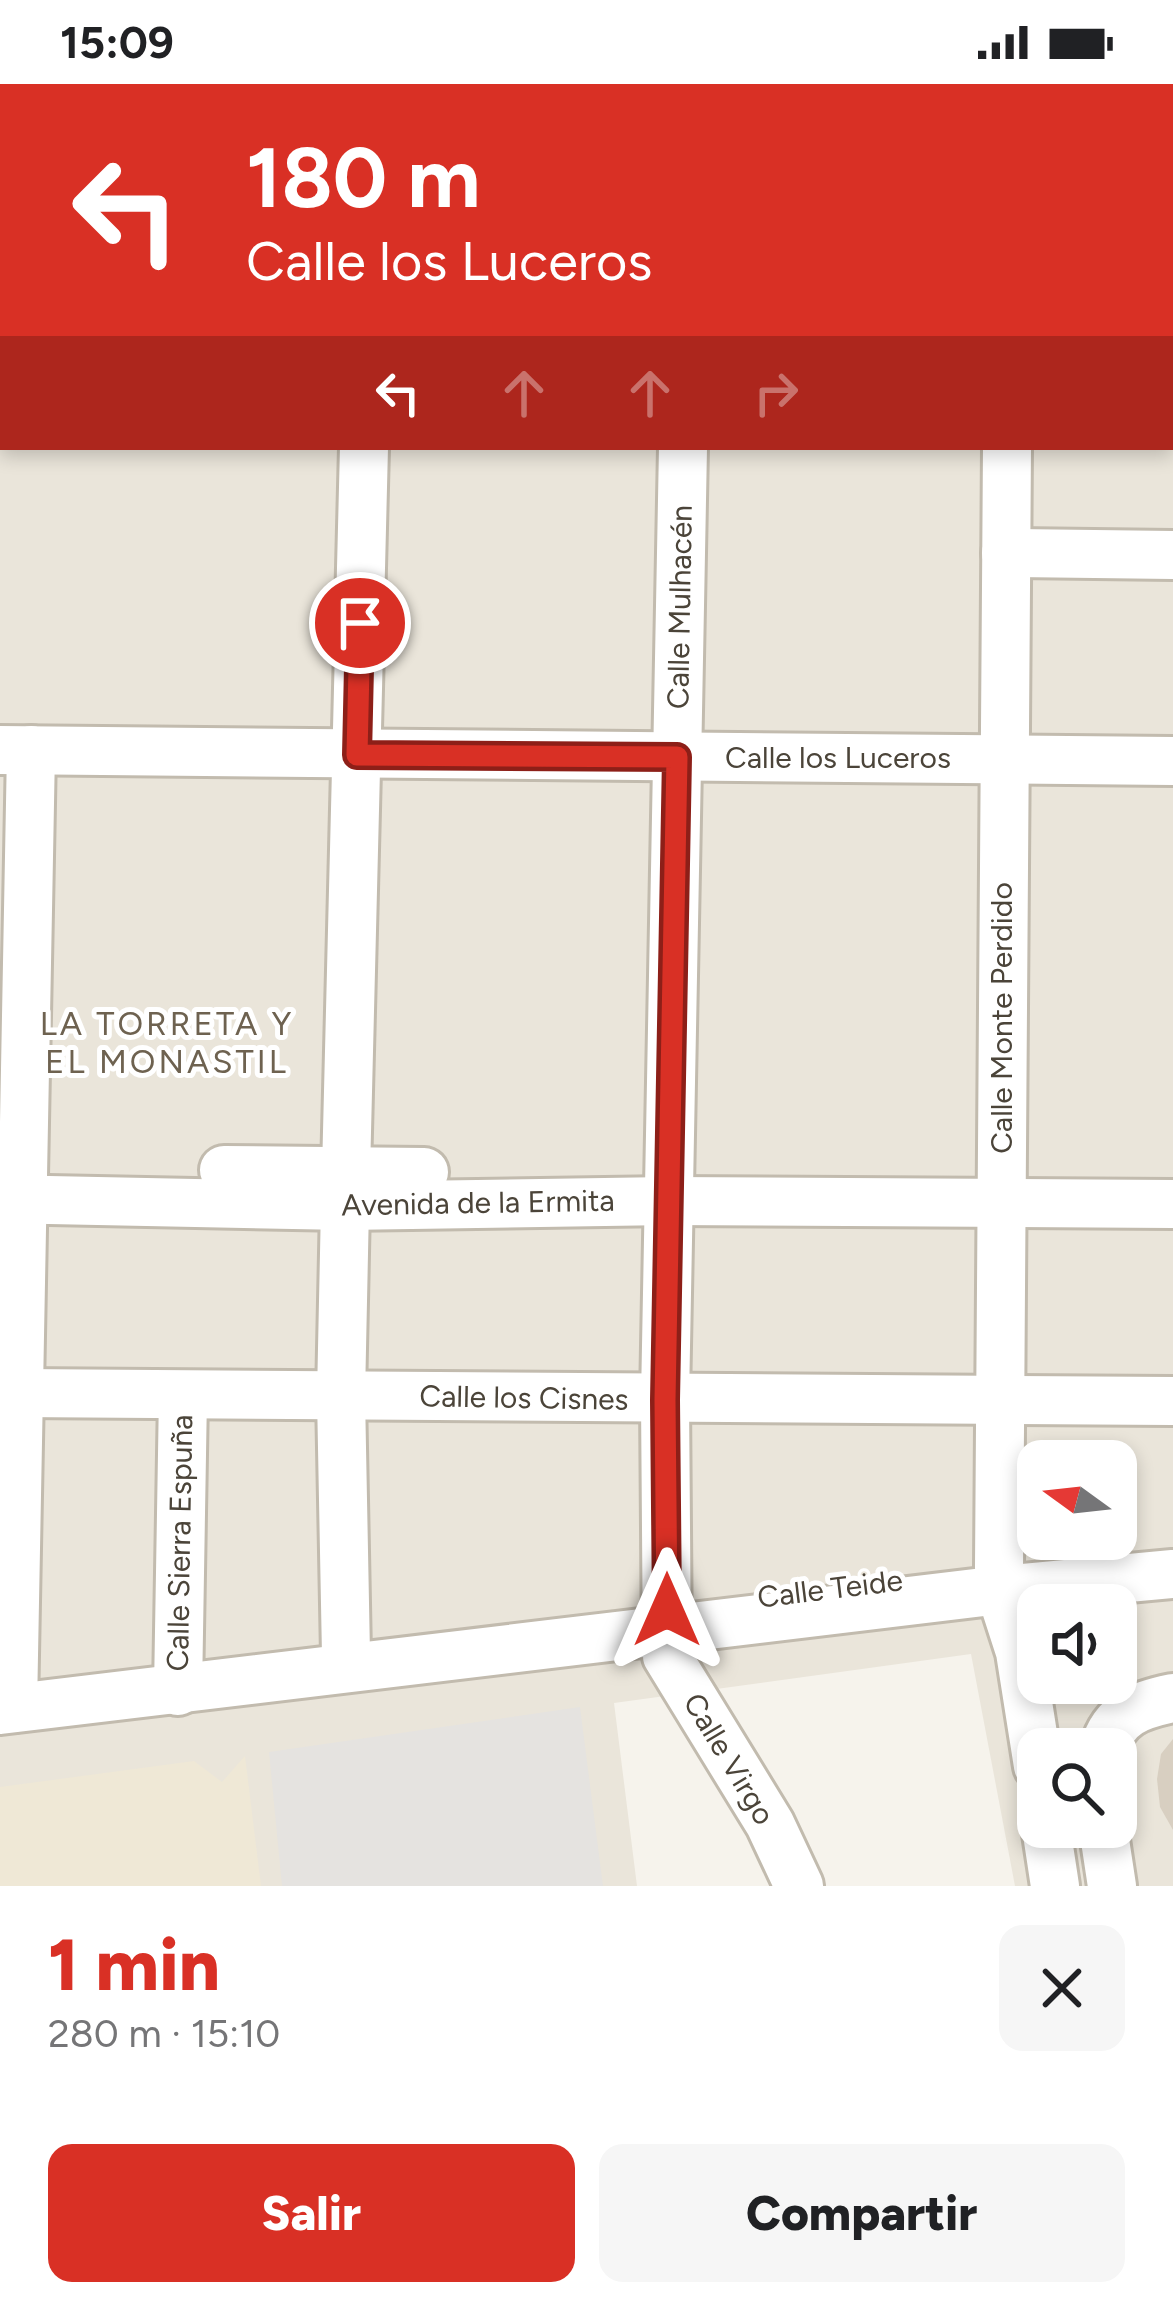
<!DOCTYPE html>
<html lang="es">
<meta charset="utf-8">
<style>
:root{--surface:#fff;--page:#f6f6f6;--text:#202124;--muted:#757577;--accent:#d93025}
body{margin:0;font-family:Figtree,sans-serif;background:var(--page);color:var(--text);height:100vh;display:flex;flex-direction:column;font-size:45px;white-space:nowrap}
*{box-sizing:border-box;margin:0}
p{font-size:39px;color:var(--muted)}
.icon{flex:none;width:66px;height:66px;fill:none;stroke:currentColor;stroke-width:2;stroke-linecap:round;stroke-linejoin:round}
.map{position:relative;height:1802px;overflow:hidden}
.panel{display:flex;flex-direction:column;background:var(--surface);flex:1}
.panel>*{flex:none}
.guide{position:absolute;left:0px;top:0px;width:1173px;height:366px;box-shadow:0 6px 18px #0003;background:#d93025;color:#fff;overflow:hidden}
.needle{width:78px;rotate:285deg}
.buttons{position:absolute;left:1017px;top:1356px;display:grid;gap:24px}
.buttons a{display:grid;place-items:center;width:120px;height:120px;border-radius:24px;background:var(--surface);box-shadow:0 6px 18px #0003;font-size:60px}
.pin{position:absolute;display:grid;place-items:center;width:102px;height:102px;color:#fff;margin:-51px;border:6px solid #fff;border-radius:50%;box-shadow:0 3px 12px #0007}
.me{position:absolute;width:132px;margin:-66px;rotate:0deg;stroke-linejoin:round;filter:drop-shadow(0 0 9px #0008)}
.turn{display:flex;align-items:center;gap:42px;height:252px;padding:0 48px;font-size:54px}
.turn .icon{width:156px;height:156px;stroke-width:2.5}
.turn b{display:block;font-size:84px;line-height:102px}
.lanes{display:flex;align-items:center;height:114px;padding:0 48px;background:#0003;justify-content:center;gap:60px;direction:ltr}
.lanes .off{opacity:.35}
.round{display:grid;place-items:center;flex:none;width:126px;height:126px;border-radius:24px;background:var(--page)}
.headline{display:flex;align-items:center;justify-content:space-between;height:204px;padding:0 48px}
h1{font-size:72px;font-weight:800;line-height:90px;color:var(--accent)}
.action{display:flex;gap:24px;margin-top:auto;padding:24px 48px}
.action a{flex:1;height:138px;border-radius:24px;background:var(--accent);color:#fff;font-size:48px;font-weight:800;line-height:138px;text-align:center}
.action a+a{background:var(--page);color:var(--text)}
.status{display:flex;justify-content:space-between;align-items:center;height:84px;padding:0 60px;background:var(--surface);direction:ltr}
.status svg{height:33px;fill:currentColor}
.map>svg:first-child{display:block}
.residential{fill:#eae5da;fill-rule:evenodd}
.education{fill:#efe8d6}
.parking{fill:#e5e3e0}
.building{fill:#d8cfc1}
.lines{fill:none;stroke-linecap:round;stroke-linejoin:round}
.minor-casing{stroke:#c2bbae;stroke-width:54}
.minor{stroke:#fff;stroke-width:48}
.rail{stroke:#9a9a9a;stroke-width:9;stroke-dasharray:15 15;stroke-linecap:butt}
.route-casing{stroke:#8d1f18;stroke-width:30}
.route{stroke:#d93025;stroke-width:21}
.labels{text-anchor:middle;stroke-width:10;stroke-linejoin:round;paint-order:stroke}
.street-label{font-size:30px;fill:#4b4439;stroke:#fff}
.neighbourhood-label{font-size:33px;letter-spacing:3px;fill:#6e6250;stroke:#fff}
</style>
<div class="status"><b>15:09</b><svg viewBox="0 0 49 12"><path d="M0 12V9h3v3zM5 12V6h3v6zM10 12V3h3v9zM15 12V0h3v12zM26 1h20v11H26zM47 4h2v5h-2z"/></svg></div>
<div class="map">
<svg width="1173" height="1802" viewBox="0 0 1173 1802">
<rect width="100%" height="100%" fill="#f6f3ec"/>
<path class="residential" d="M0,0L161,3H3V363H1170V218H1173V1802H1015L971,1570L614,1619L637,1802H0ZM1038,1377H1116V1455H1038ZM1038,1521H1116V1599H1038ZM1038,1665H1116V1743H1038Z"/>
<path class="education" d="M245,1672L261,1802H0V1703L194,1677L222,1698Z"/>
<path class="parking" d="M580,1623L603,1802H282L269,1668Z"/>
<path class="building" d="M1173,1655V1746L1160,1723L1157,1695L1161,1670Z"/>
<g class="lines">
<defs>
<g id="minor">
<path d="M676,0L687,3"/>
<path d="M752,3V0"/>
<path d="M984,3V0"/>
<path d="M0,26H3"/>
<path d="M1170,111H1173"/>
<path d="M1170,258H1173"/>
<path d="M683,363L665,1315L667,1572L770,1740L799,1802"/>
<path d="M1007,363L999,1483L1000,1506L1020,1568L1038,1682"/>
<path d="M1006,469L1173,471"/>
<path d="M0,666L1173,677"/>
<path d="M224,1086L424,1088"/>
<path d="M346,1088L364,363"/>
<path d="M0,1115L345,1122L669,1117L1173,1120"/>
<path d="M345,1122L341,1312L346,1571"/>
<path d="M19,1309L1173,1317"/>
<path d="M178,1607L183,1311"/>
<path d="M13,1624L31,666"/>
<path d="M0,1626L1000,1506L1173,1490"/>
<path d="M1104,1665C1114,1629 1139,1621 1173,1614"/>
<path d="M1046,1743L1055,1802"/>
<path d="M1103,1743L1112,1802"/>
</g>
</defs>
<use href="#minor" class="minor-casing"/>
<use href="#minor" class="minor"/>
<g class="rail">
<path d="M382,0L395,3"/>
<path d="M1170,184L1173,185"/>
</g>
</g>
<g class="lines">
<defs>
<path id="route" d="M360,539L357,671L677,673L665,1316L667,1526"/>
</defs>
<use href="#route" class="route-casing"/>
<use href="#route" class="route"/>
</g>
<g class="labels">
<g class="street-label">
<text transform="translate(680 523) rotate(-89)" y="10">Calle Mulhacén</text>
<text x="838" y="684">Calle los Luceros</text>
<text transform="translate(1002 934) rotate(-90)" y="10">Calle Monte Perdido</text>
<text transform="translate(478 1119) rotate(-1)" y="10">Avenida de la Ermita</text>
<text transform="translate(524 1314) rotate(1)" y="10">Calle los Cisnes</text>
<text transform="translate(180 1459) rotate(-89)" y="10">Calle Sierra Espuña</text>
<text transform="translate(830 1505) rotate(-7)" y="10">Calle Teide</text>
<text transform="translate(729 1675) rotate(59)" y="10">Calle Virgo</text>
</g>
<g class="neighbourhood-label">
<text x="167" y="951">LA TORRETA Y<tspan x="167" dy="38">EL MONASTIL</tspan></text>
</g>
</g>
</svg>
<div class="buttons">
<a><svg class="needle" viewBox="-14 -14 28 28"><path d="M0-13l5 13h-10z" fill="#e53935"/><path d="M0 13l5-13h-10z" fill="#757577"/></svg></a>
<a><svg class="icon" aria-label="sound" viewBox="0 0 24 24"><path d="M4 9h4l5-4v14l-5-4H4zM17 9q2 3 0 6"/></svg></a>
<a><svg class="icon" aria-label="search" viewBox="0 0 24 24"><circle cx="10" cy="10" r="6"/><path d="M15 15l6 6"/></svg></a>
</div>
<div class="pin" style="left:360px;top:539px;background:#d93025"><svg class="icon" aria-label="arrive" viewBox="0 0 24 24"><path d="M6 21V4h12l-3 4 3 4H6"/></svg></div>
<svg class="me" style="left:667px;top:1526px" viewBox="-20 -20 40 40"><path d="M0-17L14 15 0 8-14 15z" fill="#d93025" stroke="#fff" stroke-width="4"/></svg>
<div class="guide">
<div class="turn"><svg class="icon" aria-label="left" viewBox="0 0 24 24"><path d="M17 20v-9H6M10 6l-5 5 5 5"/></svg><div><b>180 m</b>Calle los Luceros</div></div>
<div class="lanes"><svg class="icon" aria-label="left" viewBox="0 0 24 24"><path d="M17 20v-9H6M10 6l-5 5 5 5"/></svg><svg class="icon off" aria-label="ahead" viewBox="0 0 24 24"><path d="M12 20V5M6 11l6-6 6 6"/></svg><svg class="icon off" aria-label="ahead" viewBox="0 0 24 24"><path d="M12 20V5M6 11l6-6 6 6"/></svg><svg class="icon off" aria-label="right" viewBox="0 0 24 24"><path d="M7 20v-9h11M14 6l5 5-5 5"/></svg></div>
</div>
</div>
<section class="panel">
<div class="headline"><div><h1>1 min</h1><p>280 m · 15:10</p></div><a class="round"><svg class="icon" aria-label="close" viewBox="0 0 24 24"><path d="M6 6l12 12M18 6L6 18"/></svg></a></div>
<div class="action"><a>Salir</a><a>Compartir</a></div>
</section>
